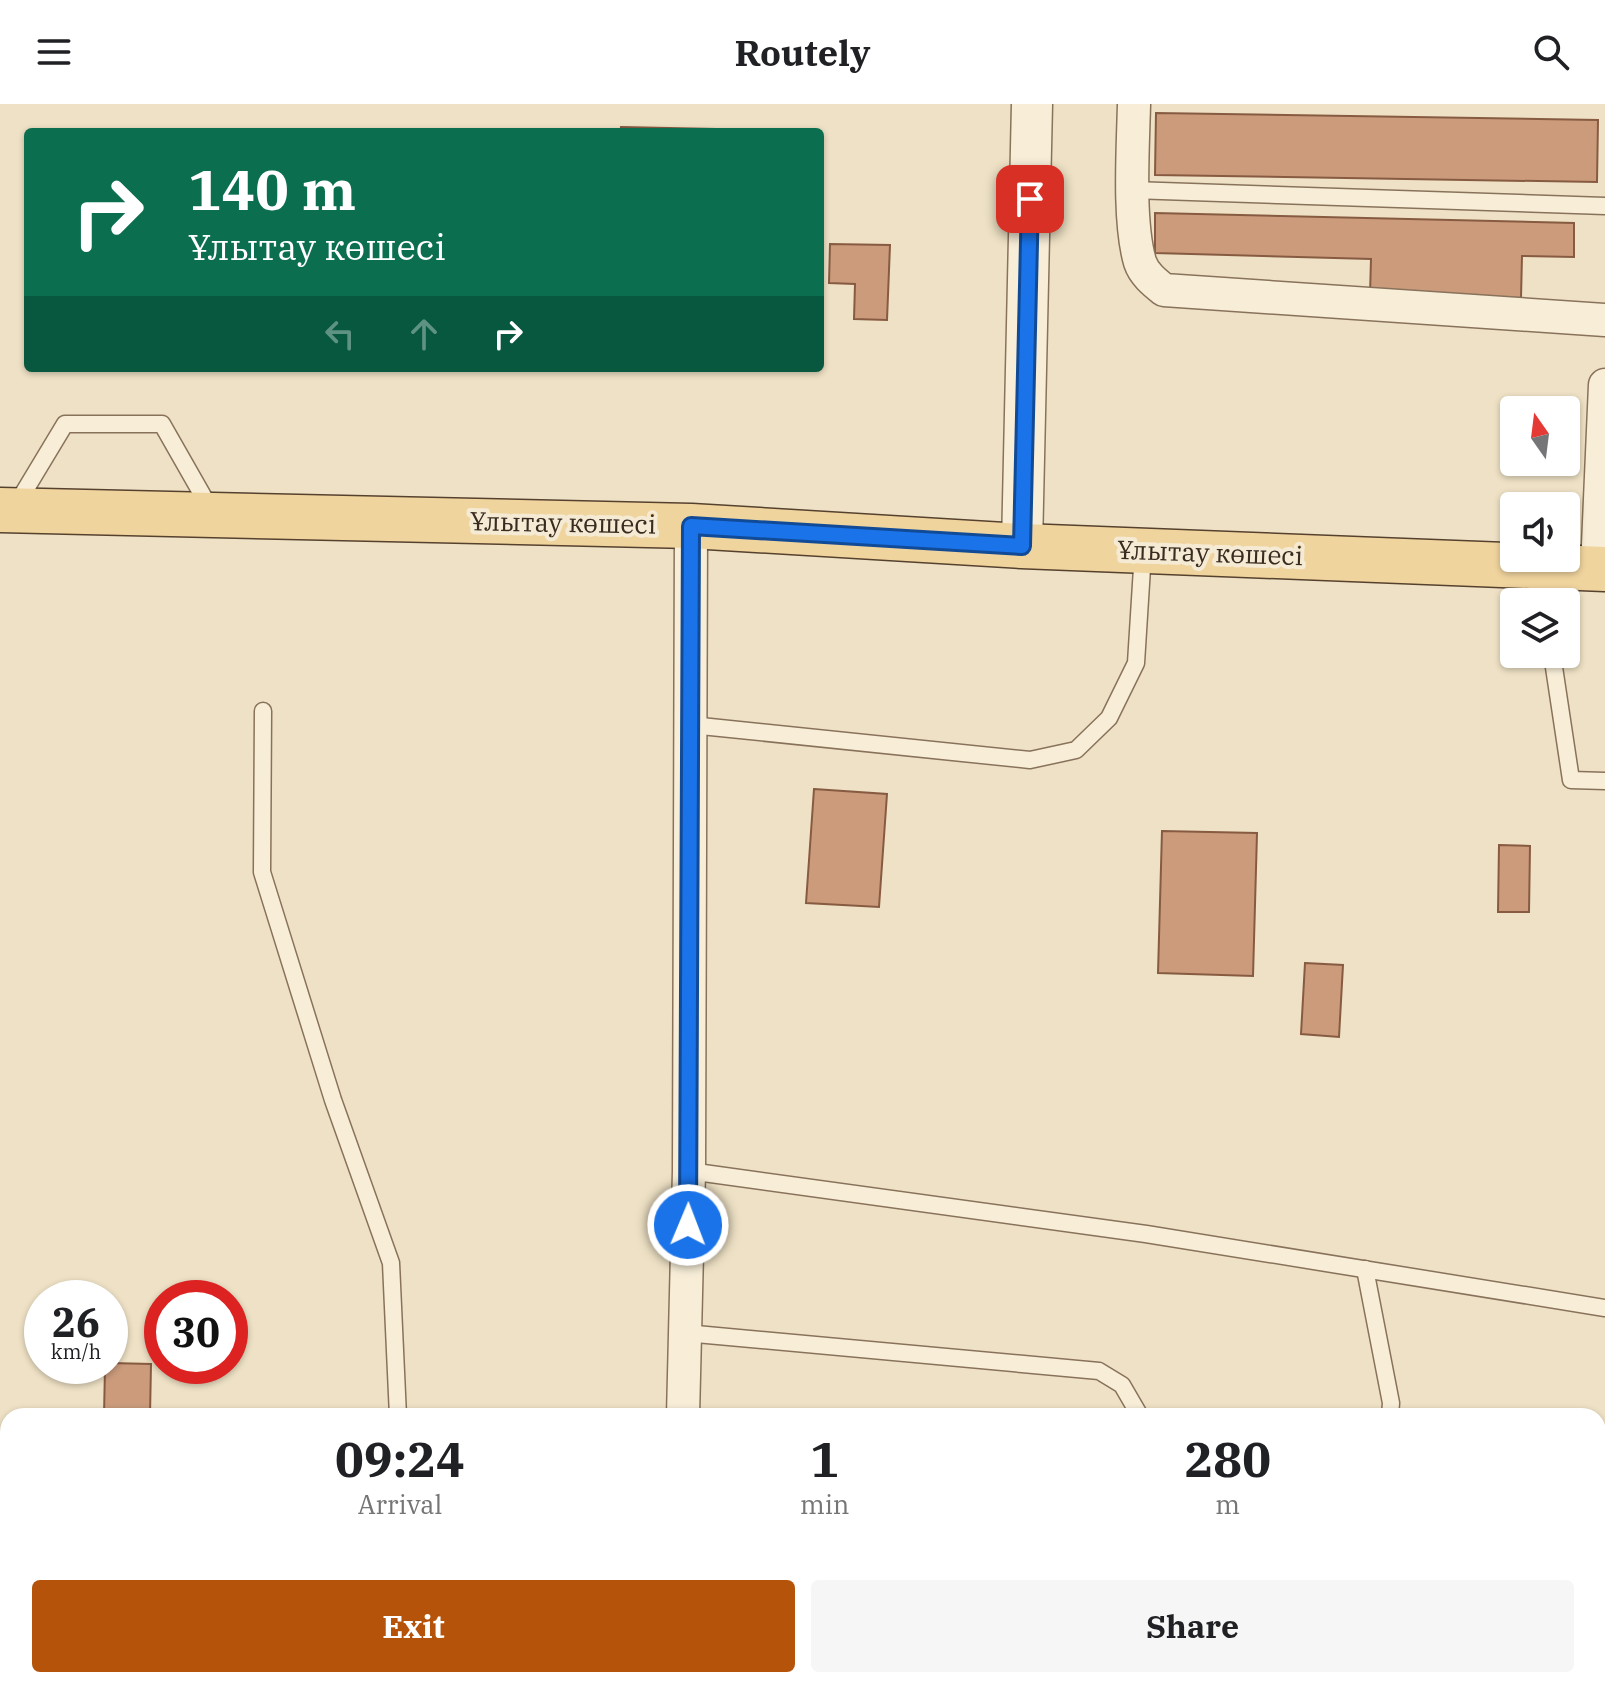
<!DOCTYPE html>
<meta charset="utf-8">
<style>
:root{--surface:#fff;--page:#f6f6f6;--text:#202124;--muted:#757577;--accent:#b45309}
body{margin:0;font-family:"IBM Plex Serif",serif;background:var(--page);color:var(--text);height:100vh;display:flex;flex-direction:column;font-size:30px;white-space:nowrap}
*{box-sizing:border-box;margin:0}
p{font-size:26px;color:var(--muted)}
.icon{flex:none;width:44px;height:44px;fill:none;stroke:currentColor;stroke-width:2;stroke-linecap:round;stroke-linejoin:round}
.map{position:relative;flex:1;overflow:hidden}
.sheet{position:absolute;left:0px;top:1304px;width:1606px;height:280px;display:flex;flex-direction:column;background:var(--surface);border-radius:24px 24px 0 0;box-shadow:0 2px 6px #0004}
.sheet>*{flex:none}
.guide{position:absolute;left:24px;top:24px;width:800px;height:244px;border-radius:8px;box-shadow:0 2px 6px #0004;background:#0b6e4f;color:#fff;overflow:hidden}
.needle{width:52px;rotate:346deg}
.controls{position:absolute;left:1500px;top:292px;display:grid;gap:16px}
.controls a{display:grid;place-items:center;width:80px;height:80px;border-radius:8px;background:var(--surface);box-shadow:0 2px 6px #0004;font-size:40px}
.speed{position:absolute;left:24px;top:1176px;display:flex;gap:16px;font-size:40px;font-weight:700;text-align:center}
.speed>*{display:grid;place-content:center;width:104px;height:104px;border-radius:50%;background:var(--surface);box-shadow:0 2px 6px #0004;line-height:1}
.speed small{font-size:20px;font-weight:400}
.speed .limit{border:12px solid #d22;background:#fff;color:#111}
.pin{position:absolute;display:grid;place-items:center;width:68px;height:68px;color:#fff;margin:-34px;border-radius:16px;box-shadow:0 4px 12px #0006}
.me{position:absolute;width:88px;margin:-44px;rotate:1deg;stroke-linejoin:round;filter:drop-shadow(0 0 6px #0008)}
.turn{display:flex;align-items:center;gap:28px;height:168px;padding:0 32px;font-size:36px}
.turn .icon{width:104px;height:104px;stroke-width:2.5}
.turn b{display:block;font-size:56px;line-height:68px}
.lanes{display:flex;align-items:center;height:76px;padding:0 32px;background:#0003;justify-content:center;gap:40px;direction:ltr}
.lanes .off{opacity:.35}
.eta{display:flex;justify-content:space-evenly;align-items:center;height:136px;text-align:center}
.eta b{font-size:48px;font-weight:700;line-height:56px}
.primary-button{display:flex;gap:16px;margin-top:auto;padding:16px 32px}
.primary-button a{flex:1;height:92px;border-radius:8px;background:var(--accent);color:#fff;font-size:32px;font-weight:700;line-height:92px;text-align:center}
.primary-button a+a{background:var(--page);color:var(--text)}
header{display:flex;justify-content:space-between;align-items:center;height:104px;padding:0 32px;background:var(--surface);font-size:36px;font-weight:700}
.map>svg:first-child{display:block}
.building{fill:#cb9b7c;stroke:#875b41;stroke-width:2}
.lines{fill:none;stroke-linecap:round;stroke-linejoin:round}
.service-casing{stroke:#89725b;stroke-width:19}
.minor-casing{stroke:#89725b;stroke-width:35}
.tertiary-casing{stroke:#89725b;stroke-width:43}
.primary-casing{stroke:#56412f;stroke-width:47}
.service{stroke:#f8eed8;stroke-width:16}
.minor{stroke:#f8eed8;stroke-width:32}
.tertiary{stroke:#f8eed8;stroke-width:40}
.primary{stroke:#f0d49e;stroke-width:44}
.route-casing{stroke:#114b97;stroke-width:20}
.route{stroke:#1a73e8;stroke-width:14}
.labels{text-anchor:middle;stroke-width:8;stroke-linejoin:round;paint-order:stroke}
.street-label{font-size:26px;fill:#392b1f;stroke:#f5ebd5}
</style>
<header><svg class="icon" aria-label="menu" viewBox="0 0 24 24"><path d="M4 6h16M4 12h16M4 18h16"/></svg>Routely<svg class="icon" aria-label="search" viewBox="0 0 24 24"><circle cx="10" cy="10" r="6"/><path d="M15 15l6 6"/></svg></header>
<div class="map">
<svg width="1605" height="1584" viewBox="0 0 1605 1584">
<rect width="100%" height="100%" fill="#eee1c5"/>
<g class="building">
<path d="M1156,9L1598,16L1597,78L1155,71Z"/>
<path d="M621,23L808,27V28H620Z"/>
<path d="M1155,109L1574,119V153L1522,152L1521,194L1370,190L1371,155L1155,149Z"/>
<path d="M830,140L890,141L887,216L854,215L855,180L829,179Z"/>
<path d="M814,685L887,690L879,803L806,799Z"/>
<path d="M1162,727L1257,729L1253,872L1158,869Z"/>
<path d="M1499,741L1530,742L1529,808H1498Z"/>
<path d="M1305,859L1343,861L1339,933L1301,930Z"/>
<path d="M110,1259L151,1260L150,1312H104L105,1262Z"/>
<rect x="955" y="1576" width="127" height="8"/>
</g>
<g class="lines">
<defs>
<g id="service">
<path d="M1132,86L1605,102"/>
<path d="M15,403L65,320H162L211,406"/>
<path d="M1539,463L1544,498"/>
<path d="M1552,550L1571,676L1605,677"/>
<path d="M263,607L262,768L333,996L391,1159L398,1312"/>
<path d="M691,621L1030,656L1076,646L1109,614L1136,559L1143,448"/>
<path d="M689,1067L1146,1130L1605,1204"/>
<path d="M1365,1165L1391,1299L1390,1312"/>
<path d="M685,1229L1099,1267L1122,1281L1140,1312"/>
<path d="M1136,1584V1576"/>
<path d="M1367,1584V1576"/>
</g>
<g id="minor">
<path d="M1134,0C1133,44 1128,117 1140,158C1144,170 1154,178 1164,186L1605,216"/>
<path d="M1597,464L1605,281"/>
<path d="M683,1312L689,1067L691,422"/>
<path d="M676,1584V1576"/>
</g>
<path id="tertiary" d="M1022,442L1032,0"/>
<path id="primary" d="M0,406L691,422L1022,442L1605,465"/>
</defs>
<use href="#service" class="service-casing"/>
<use href="#minor" class="minor-casing"/>
<use href="#tertiary" class="tertiary-casing"/>
<use href="#primary" class="primary-casing"/>
<use href="#service" class="service"/>
<use href="#minor" class="minor"/>
<use href="#tertiary" class="tertiary"/>
<use href="#primary" class="primary"/>
</g>
<g class="lines">
<defs>
<path id="route" d="M688,1121L691,422L1022,442L1030,95"/>
</defs>
<use href="#route" class="route-casing"/>
<use href="#route" class="route"/>
</g>
<g class="labels">
<g class="street-label">
<text transform="translate(563 419) rotate(1)" y="9">Ұлытау көшесі</text>
<text transform="translate(1210 449) rotate(2)" y="9">Ұлытау көшесі</text>
</g>
</g>
</svg>
<div class="controls">
<a><svg class="needle" viewBox="-14 -14 28 28"><path d="M0-13l5 13h-10z" fill="#e53935"/><path d="M0 13l5-13h-10z" fill="#757577"/></svg></a>
<a><svg class="icon" aria-label="sound" viewBox="0 0 24 24"><path d="M4 9h4l5-4v14l-5-4H4zM17 9q2 3 0 6"/></svg></a>
<a><svg class="icon" aria-label="layers" viewBox="0 0 24 24"><path d="M12 4l9 5-9 5-9-5zM3 14l9 5 9-5"/></svg></a>
</div>
<div class="speed"><div>26<small>km/h</small></div><div class="limit">30</div></div>
<div class="pin" style="left:1030px;top:95px;background:#d93025"><svg class="icon" aria-label="arrive" viewBox="0 0 24 24"><path d="M6 21V4h12l-3 4 3 4H6"/></svg></div>
<svg class="me" style="left:688px;top:1121px" viewBox="-20 -20 40 40"><circle r="17" fill="#1a73e8" stroke="#fff" stroke-width="3"/><path d="M0-11L8 9 0 5-8 9z" fill="#fff"/></svg>
<div class="guide">
<div class="turn"><svg class="icon" aria-label="right" viewBox="0 0 24 24"><path d="M7 20v-9h11M14 6l5 5-5 5"/></svg><div><b>140 m</b>Ұлытау көшесі</div></div>
<div class="lanes"><svg class="icon off" aria-label="left" viewBox="0 0 24 24"><path d="M17 20v-9H6M10 6l-5 5 5 5"/></svg><svg class="icon off" aria-label="ahead" viewBox="0 0 24 24"><path d="M12 20V5M6 11l6-6 6 6"/></svg><svg class="icon" aria-label="right" viewBox="0 0 24 24"><path d="M7 20v-9h11M14 6l5 5-5 5"/></svg></div>
</div>
<section class="sheet">
<div class="eta">
<div><b>09:24</b><p>Arrival</p></div>
<div><b>1</b><p>min</p></div>
<div><b>280</b><p>m</p></div>
</div>
<div class="primary-button"><a>Exit</a><a>Share</a></div>
</section>
</div>
